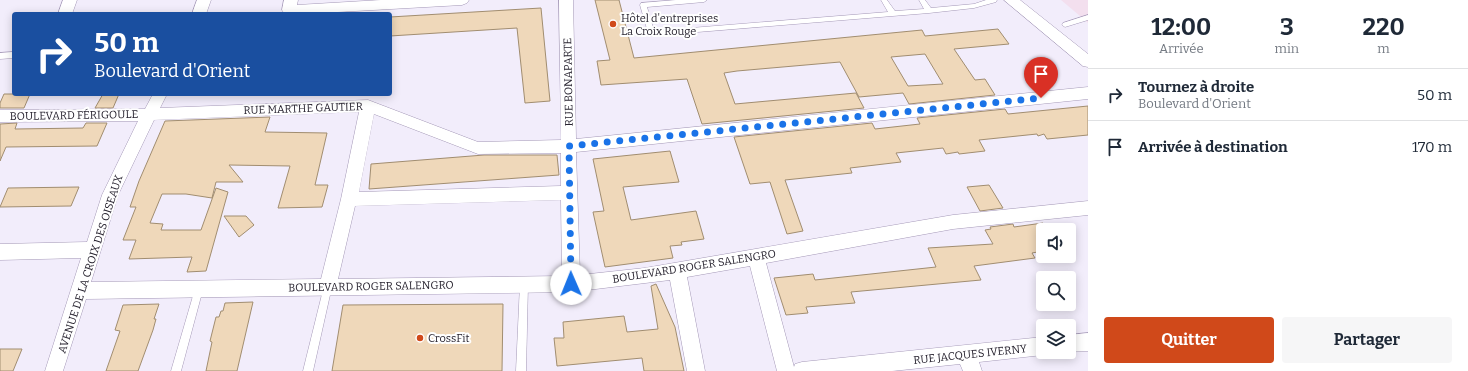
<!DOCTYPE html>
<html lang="fr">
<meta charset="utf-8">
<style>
:root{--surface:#fff;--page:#f6f6f7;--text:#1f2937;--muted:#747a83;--line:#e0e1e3;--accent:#d0491a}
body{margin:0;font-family:Bitter,serif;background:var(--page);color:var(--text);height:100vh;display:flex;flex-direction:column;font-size:15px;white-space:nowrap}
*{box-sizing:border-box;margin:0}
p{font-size:13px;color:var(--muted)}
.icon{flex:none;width:22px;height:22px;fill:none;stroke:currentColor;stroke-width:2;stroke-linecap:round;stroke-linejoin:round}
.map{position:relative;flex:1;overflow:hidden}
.details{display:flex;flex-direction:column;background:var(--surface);width:380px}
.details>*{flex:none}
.banner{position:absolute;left:12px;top:12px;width:380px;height:84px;border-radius:4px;box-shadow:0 2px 10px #0003;background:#1a4fa0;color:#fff;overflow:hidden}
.controls{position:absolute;left:1036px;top:223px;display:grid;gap:8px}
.controls a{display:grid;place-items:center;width:40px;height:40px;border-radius:4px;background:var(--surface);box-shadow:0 2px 10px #0003;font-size:20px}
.pin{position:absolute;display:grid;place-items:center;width:34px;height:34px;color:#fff;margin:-41px -17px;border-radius:50% 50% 50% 0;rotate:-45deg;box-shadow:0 0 4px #0007}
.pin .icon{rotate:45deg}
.me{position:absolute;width:44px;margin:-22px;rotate:359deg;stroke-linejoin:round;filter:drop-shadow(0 0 3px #0008)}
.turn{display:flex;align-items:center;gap:14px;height:84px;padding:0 16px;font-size:18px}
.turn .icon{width:52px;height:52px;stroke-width:2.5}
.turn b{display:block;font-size:28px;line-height:34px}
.eta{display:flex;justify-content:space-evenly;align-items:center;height:68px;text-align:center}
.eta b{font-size:24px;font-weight:700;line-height:28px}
.action{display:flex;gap:8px;margin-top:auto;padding:8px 16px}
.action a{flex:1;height:46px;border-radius:4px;background:var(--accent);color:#fff;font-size:16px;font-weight:700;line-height:46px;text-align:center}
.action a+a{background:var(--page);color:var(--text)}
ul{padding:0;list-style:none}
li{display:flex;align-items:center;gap:12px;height:52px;padding:0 16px;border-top:1px solid var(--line)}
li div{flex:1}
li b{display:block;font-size:15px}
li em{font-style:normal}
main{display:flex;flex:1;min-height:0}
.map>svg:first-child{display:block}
.education{fill:#f3dfee}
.water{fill:#6faeb2;stroke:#59848b}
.building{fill:#efd8ba;stroke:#a18d70;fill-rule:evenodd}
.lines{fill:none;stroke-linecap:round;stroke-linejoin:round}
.lane-casing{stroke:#a498b7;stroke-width:1}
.street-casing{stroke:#a498b7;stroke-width:1}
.lane{fill:#fff;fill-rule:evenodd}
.street{fill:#fff;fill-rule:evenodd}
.route{stroke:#1a73e8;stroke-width:7;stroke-dasharray:0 12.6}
.poi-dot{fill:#d0491a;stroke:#fff;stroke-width:1.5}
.labels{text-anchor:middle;stroke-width:4;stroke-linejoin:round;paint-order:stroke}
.poi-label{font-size:11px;fill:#27232f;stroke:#fff;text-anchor:start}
.street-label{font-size:11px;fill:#27232f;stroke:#fff}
</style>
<main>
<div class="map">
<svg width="1088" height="371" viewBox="0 0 1088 371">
<rect width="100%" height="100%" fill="#f2edfb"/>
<path class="education" d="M1061,0H1088V23L1080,16Z"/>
<path class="water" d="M1046,64L1054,72L1042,75L1038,79L1032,77V73L1038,71Z"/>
<g class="building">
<path d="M595,0H619L634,58L922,30L925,36L998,29L1009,44L954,49L975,80L985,79L995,95L909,104L903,93L859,97L840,62L737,71L724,73L735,104L856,93L864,108L702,124L687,79L601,85L597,61L610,60ZM925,54L943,84L908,86L891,57Z"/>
<path d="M541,8L550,101L525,103L517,28L390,36V17Z"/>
<path d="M4,94H30L24,108H0V103Z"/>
<path d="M103,94H119L113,108H95Z"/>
<path d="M1088,106V135L1047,139L1044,134L1038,136L1037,134L979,140L985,151L959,154L958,152L946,154L943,148L896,153L901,162L850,168L852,173L785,180L803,231L787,234L770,182L750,184L734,137L872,123L875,129L920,124L917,118L1005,109L1008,114Z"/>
<path d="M270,117L265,132L327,133L315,185H328L322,207L278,208L290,166L229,165L243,182H216L212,198L186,194H162L150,223L163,224L161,230H201L216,188L228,192L206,271L187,272L192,257L129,259L136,240H123L136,207H130L139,181L165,121Z"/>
<path d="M17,123L15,129L83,128L86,123H107L97,146L6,147L0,161V124Z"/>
<path d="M670,151L679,182L623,187L631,220L696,211L704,239L681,242L682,245L670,246L673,258L605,267L593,212L604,211L593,159Z"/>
<path d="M484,155H557L559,175L369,189L371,164Z"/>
<path d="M989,185L1003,208L980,211L967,187Z"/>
<path d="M79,187L71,206L0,207L8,188Z"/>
<path d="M224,216H246L254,225L239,237Z"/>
<path d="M1043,223V251L1032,253L1035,258L974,266L981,280L851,292L855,303L806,307L808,313L786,315L774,278L813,274L815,280L936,267L928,248L993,244L985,230L991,229L990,227L1013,224L1014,227Z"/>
<path d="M656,284L675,327L684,371H644L642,358L557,366L554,338H564L563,322L624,316L627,332L658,329L651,286Z"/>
<path d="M253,302L237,371H206L212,342L210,341L216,317H219L221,311H223L225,303Z"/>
<path d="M159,304L154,319H156L153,330L138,371H106L120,331L115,330L123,305Z"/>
<path d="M503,304L502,371H332L343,305Z"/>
<path d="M0,349H22L13,371H0Z"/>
</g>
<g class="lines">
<defs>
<g id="lane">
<path d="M676,0H707L704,2L647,7L654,31L888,12L881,0H887L895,11L924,9L919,0H925L931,8L974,4L986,0H997L996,2L974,8L929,13L649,36L640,5L641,3Z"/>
<path d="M1088,15V20L1065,27L1062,25L1063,23Z"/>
<path d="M14,52V58L0,59V53Z"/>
<path d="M524,280L527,281L528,284L526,371H516L520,284L521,281Z"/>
<path d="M328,282L331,283L332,286L313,371H303L324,286L325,283Z"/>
<path d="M199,285L202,286L203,289L181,371H171L195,289L196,286Z"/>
</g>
<g id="street">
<path d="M63,0H77L72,14H58Z"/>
<path d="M197,0H211L206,14H192Z"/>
<path d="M284,0H298L297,5L381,0H469L467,3L462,5L302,14L284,13L282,10Z"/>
<path d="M559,0H573L576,139L1088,87V99L576,152L580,275L645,268L953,215L1088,201V215L953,229L766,263L794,367L795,364L802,362L1043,337V352L1050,353L1043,355L979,362L982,371H963L960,364L892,371H777L750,266L687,277L705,371H687L670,280L571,292L86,299L63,371H45L81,258L0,260V244L87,242L102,195L138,121L0,122V110L145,109L153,94H167L160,108L368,100L478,142L561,140ZM359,112L341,199L321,279L91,282L118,195L154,120ZM374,114L478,154L561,153V186L359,192ZM561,200L562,276L338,279L355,206Z"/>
<path d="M1004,0H1020L1088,54V67L1083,66Z"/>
<path d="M1088,333V351L1066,352H1069V335Z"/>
</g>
</defs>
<use href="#lane" class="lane-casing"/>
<use href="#street" class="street-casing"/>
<use href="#lane" class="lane"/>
<use href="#street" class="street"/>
</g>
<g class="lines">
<path class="route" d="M571,284L569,146L1041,98"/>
</g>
<g class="poi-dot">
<circle cx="613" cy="24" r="4"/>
<circle cx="420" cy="338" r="4"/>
</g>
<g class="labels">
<g class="poi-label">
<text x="621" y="22">Hôtel d'entreprises<tspan x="621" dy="13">La Croix Rouge</tspan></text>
<text x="428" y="342">CrossFit</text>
</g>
<g class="street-label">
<text transform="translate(568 82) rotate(-91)" y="4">RUE BONAPARTE</text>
<text transform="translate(303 108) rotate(-2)" y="4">RUE MARTHE GAUTIER</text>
<text transform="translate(74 115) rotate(-1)" y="4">BOULEVARD FÉRIGOULE</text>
<text transform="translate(90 264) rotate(-72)" y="4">AVENUE DE LA CROIX DES OISEAUX</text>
<text transform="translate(694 266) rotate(-9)" y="4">BOULEVARD ROGER SALENGRO</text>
<text transform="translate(371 286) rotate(-1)" y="4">BOULEVARD ROGER SALENGRO</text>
<text transform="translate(970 354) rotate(-6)" y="4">RUE JACQUES IVERNY</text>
</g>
</g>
</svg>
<div class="controls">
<a><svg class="icon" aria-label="sound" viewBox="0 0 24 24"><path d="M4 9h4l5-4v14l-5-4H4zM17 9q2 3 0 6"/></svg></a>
<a><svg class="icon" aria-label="search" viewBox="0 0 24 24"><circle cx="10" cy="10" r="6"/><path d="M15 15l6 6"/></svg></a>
<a><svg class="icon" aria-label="layers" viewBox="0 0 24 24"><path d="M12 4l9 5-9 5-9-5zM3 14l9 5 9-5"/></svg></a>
</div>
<div class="pin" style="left:1041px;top:98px;background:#d93025"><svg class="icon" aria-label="arrive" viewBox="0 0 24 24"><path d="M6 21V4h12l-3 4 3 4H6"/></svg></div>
<svg class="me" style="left:571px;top:284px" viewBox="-20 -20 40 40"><circle r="19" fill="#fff"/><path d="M0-13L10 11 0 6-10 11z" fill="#1a73e8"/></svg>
<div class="banner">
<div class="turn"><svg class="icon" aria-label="right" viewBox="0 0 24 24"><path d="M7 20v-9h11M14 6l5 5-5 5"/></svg><div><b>50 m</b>Boulevard d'Orient</div></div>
</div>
</div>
<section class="details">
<div class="eta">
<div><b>12:00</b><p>Arrivée</p></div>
<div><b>3</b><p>min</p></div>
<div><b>220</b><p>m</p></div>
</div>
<ul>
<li><svg class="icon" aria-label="right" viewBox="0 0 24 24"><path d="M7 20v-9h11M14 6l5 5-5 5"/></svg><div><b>Tournez à droite</b><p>Boulevard d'Orient</p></div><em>50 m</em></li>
<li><svg class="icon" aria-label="arrive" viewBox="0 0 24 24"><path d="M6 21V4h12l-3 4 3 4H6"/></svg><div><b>Arrivée à destination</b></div><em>170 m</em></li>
</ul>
<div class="action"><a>Quitter</a><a>Partager</a></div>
</section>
</main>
